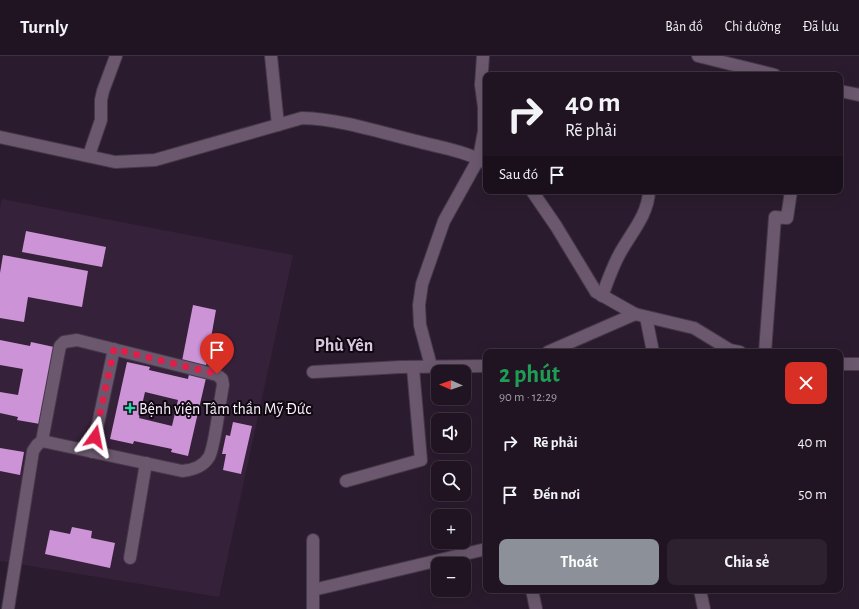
<!DOCTYPE html>
<html lang="vi">
<meta charset="utf-8">
<style>
:root{--surface:#201422;--page:#2d212f;--text:#f1f3f6;--muted:#a29ea5;--line:#3d3340;--accent:#8c9099}
body{margin:0;font-family:"Alegreya Sans",sans-serif;background:var(--page);color:var(--text);height:100vh;display:flex;flex-direction:column;font-size:15px;white-space:nowrap}
*{box-sizing:border-box;margin:0}
p{font-size:13px;color:var(--muted)}
.icon{flex:none;width:22px;height:22px;fill:none;stroke:currentColor;stroke-width:2;stroke-linecap:round;stroke-linejoin:round}
.map{position:relative;flex:1;overflow:hidden}
.panel{position:absolute;left:483px;top:293px;width:360px;height:244px;display:flex;flex-direction:column;background:var(--surface);border-radius:8px;box-shadow:0 4px 16px #0002,0 0 0 1px var(--line)}
.panel>*{flex:none}
.hud{position:absolute;left:483px;top:16px;width:360px;height:122px;border-radius:8px;box-shadow:0 4px 16px #0002,0 0 0 1px var(--line);background:#201422;color:var(--text);overflow:hidden}
.needle{width:26px;rotate:272deg}
.controls{position:absolute;left:431px;top:309px;display:grid;gap:8px}
.controls a{display:grid;place-items:center;width:40px;height:40px;border-radius:8px;background:var(--surface);box-shadow:0 4px 16px #0002,0 0 0 1px var(--line);font-size:20px}
.pin{position:absolute;display:grid;place-items:center;width:34px;height:34px;color:#fff;margin:-41px -17px;border-radius:50% 50% 50% 0;rotate:-45deg;box-shadow:0 0 4px #0007}
.pin .icon{rotate:45deg}
.me{position:absolute;width:44px;margin:-22px;rotate:12deg;stroke-linejoin:round;filter:drop-shadow(0 0 3px #0008)}
.turn{display:flex;align-items:center;gap:14px;height:84px;padding:0 16px;font-size:18px}
.turn .icon{width:52px;height:52px;stroke-width:2.5}
.turn b{display:block;font-size:28px;line-height:34px}
.then{display:flex;align-items:center;height:38px;padding:0 16px;background:#0003;gap:8px;font-size:15px}
.round{display:grid;place-items:center;flex:none;width:42px;height:42px;border-radius:8px;background:var(--page)}
.head{display:flex;align-items:center;justify-content:space-between;height:68px;padding:0 16px}
h1{font-size:24px;font-weight:700;line-height:30px;color:#1e9e55}
.action{display:flex;gap:8px;margin-top:auto;padding:8px 16px}
.action a{flex:1;height:46px;border-radius:8px;background:var(--accent);color:#fff;font-size:16px;font-weight:700;line-height:46px;text-align:center}
.action a+a{background:var(--page);color:var(--text)}
ul{padding:0;list-style:none}
li{display:flex;align-items:center;gap:12px;height:52px;padding:0 16px}
li div{flex:1}
li b{display:block;font-size:15px}
li em{font-style:normal}
header{display:flex;align-items:center;gap:24px;box-sizing:border-box;height:56px;padding:0 20px;background:var(--surface);border-bottom:1px solid var(--line)}
header strong{font-size:19px}
nav{display:flex;gap:22px;margin-inline-start:auto;font-size:14px}
.map>svg:first-child{display:block}
.built{fill:#36213a}
.building{fill:#cd93d7;fill-rule:evenodd}
.lines{fill:none;stroke-linecap:round;stroke-linejoin:round}
.minor-casing{stroke:#463848;stroke-width:14}
.minor{stroke:#6b586e;stroke-width:12}
.route{stroke:#e11d48;stroke-width:7;stroke-dasharray:0 12.6}
.poi-dot{fill:#2bd5ac;stroke:#0f0810;stroke-width:1.5}
.labels{text-anchor:middle;stroke-width:4;stroke-linejoin:round;paint-order:stroke}
.poi-label{font-size:16px;fill:#faeffc;stroke:#0f0810;text-anchor:start}
.quarter-label{font-size:18px;font-weight:bold;fill:#dac5de;stroke:#0f0810}
</style>
<header>
<strong>Turnly</strong>
<nav><a>Bản đồ</a><a>Chỉ đường</a><a>Đã lưu</a></nav>
</header>
<div class="map">
<svg width="859" height="553" viewBox="0 0 859 553">
<rect width="100%" height="100%" fill="#2b1b2e"/>
<path class="built" d="M2,143L293,199L219,541L0,505V152Z"/>
<g class="building">
<path d="M26,175L106,191L102,211L22,196Z"/>
<path d="M3,199L88,215L82,251L28,241L24,266L0,262V217Z"/>
<path d="M193,249L216,254L206,310L182,305Z"/>
<path d="M0,284L30,290L31,286L54,291L40,368L17,364L18,361L0,357V336L18,339L23,313L0,309Z"/>
<path d="M127,306L150,311L149,314L188,323L189,318L206,322L188,400L171,396L172,393L134,385L133,388L110,383ZM145,336L178,344L172,370L139,362Z"/>
<path d="M233,366L252,370L241,418L223,414L226,398H222L226,379L230,380Z"/>
<path d="M0,392L24,396L20,419L0,415Z"/>
<path d="M72,471L92,475L91,482L115,487L110,512L45,498L50,474L70,478Z"/>
</g>
<g class="lines">
<defs>
<g id="minor">
<path d="M271,0L278,69"/>
<path d="M698,0L775,19"/>
<path d="M840,35L859,39"/>
<path d="M0,81L115,106L155,104L302,62C341,63 379,76 416,85C438,91 466,95 486,107"/>
<path d="M89,99L101,64V44L103,35L116,0"/>
<path d="M532,135L556,170L596,236L635,258L694,272L730,294L740,296"/>
<path d="M602,240C607,227 612,212 619,199C630,178 648,160 649,135"/>
<path d="M646,261L653,296"/>
<path d="M548,296L635,258"/>
<path d="M765,296L775,161L787,162L791,135"/>
<path d="M840,308H859"/>
<path d="M431,310L420,269L419,249L422,228L444,165L479,102L484,75V51L481,29L483,0"/>
<path d="M313,316L400,311L486,310"/>
<path d="M92,396L114,293"/>
<path d="M346,425L421,404L413,312"/>
<path d="M313,484V553"/>
<path d="M130,502L146,407"/>
<path d="M313,534L486,493"/>
<path d="M532,534L536,553"/>
<path d="M700,534L704,553"/>
<path d="M8,553L33,395L37,389L42,385L182,415C193,414 203,411 209,401C215,391 220,343 223,329L222,323L217,319L77,284L64,286L60,290L42,385"/>
</g>
</defs>
<use href="#minor" class="minor-casing"/>
<use href="#minor" class="minor"/>
</g>
<g class="lines">
<path class="route" d="M95,381L114,293L217,318"/>
</g>
<path class="poi-dot" d="M128 346h4v4h4v4h-4v4h-4v-4h-4v-4h4z"/>
<g class="labels">
<g class="poi-label">
<text x="139" y="358">Bệnh viện Tâm thần Mỹ Đức</text>
</g>
<g class="quarter-label">
<text x="344" y="295">Phù Yên</text>
</g>
</g>
</svg>
<div class="controls">
<a><svg class="needle" viewBox="-14 -14 28 28"><path d="M0-13l5 13h-10z" fill="#e53935"/><path d="M0 13l5-13h-10z" fill="#a29ea5"/></svg></a>
<a><svg class="icon" aria-label="sound" viewBox="0 0 24 24"><path d="M4 9h4l5-4v14l-5-4H4zM17 9q2 3 0 6"/></svg></a>
<a><svg class="icon" aria-label="search" viewBox="0 0 24 24"><circle cx="10" cy="10" r="6"/><path d="M15 15l6 6"/></svg></a>
<a>+</a>
<a>−</a>
</div>
<div class="pin" style="left:217px;top:318px;background:#d93025"><svg class="icon" aria-label="arrive" viewBox="0 0 24 24"><path d="M6 21V4h12l-3 4 3 4H6"/></svg></div>
<svg class="me" style="left:95px;top:381px" viewBox="-20 -20 40 40"><path d="M0-17L14 15 0 8-14 15z" fill="#e11d48" stroke="#fff" stroke-width="4"/></svg>
<div class="hud">
<div class="turn"><svg class="icon" aria-label="right" viewBox="0 0 24 24"><path d="M7 20v-9h11M14 6l5 5-5 5"/></svg><div><b>40 m</b>Rẽ phải</div></div>
<div class="then">Sau đó<svg class="icon" aria-label="arrive" viewBox="0 0 24 24"><path d="M6 21V4h12l-3 4 3 4H6"/></svg></div>
</div>
<section class="panel">
<div class="head"><div><h1>2 phút</h1><p>90 m · 12:29</p></div><a class="round" style="background:#d93025;color:#fff"><svg class="icon" aria-label="close" viewBox="0 0 24 24"><path d="M6 6l12 12M18 6L6 18"/></svg></a></div>
<ul>
<li><svg class="icon" aria-label="right" viewBox="0 0 24 24"><path d="M7 20v-9h11M14 6l5 5-5 5"/></svg><div><b>Rẽ phải</b></div><em>40 m</em></li>
<li><svg class="icon" aria-label="arrive" viewBox="0 0 24 24"><path d="M6 21V4h12l-3 4 3 4H6"/></svg><div><b>Đến nơi</b></div><em>50 m</em></li>
</ul>
<div class="action"><a>Thoát</a><a>Chia sẻ</a></div>
</section>
</div>
